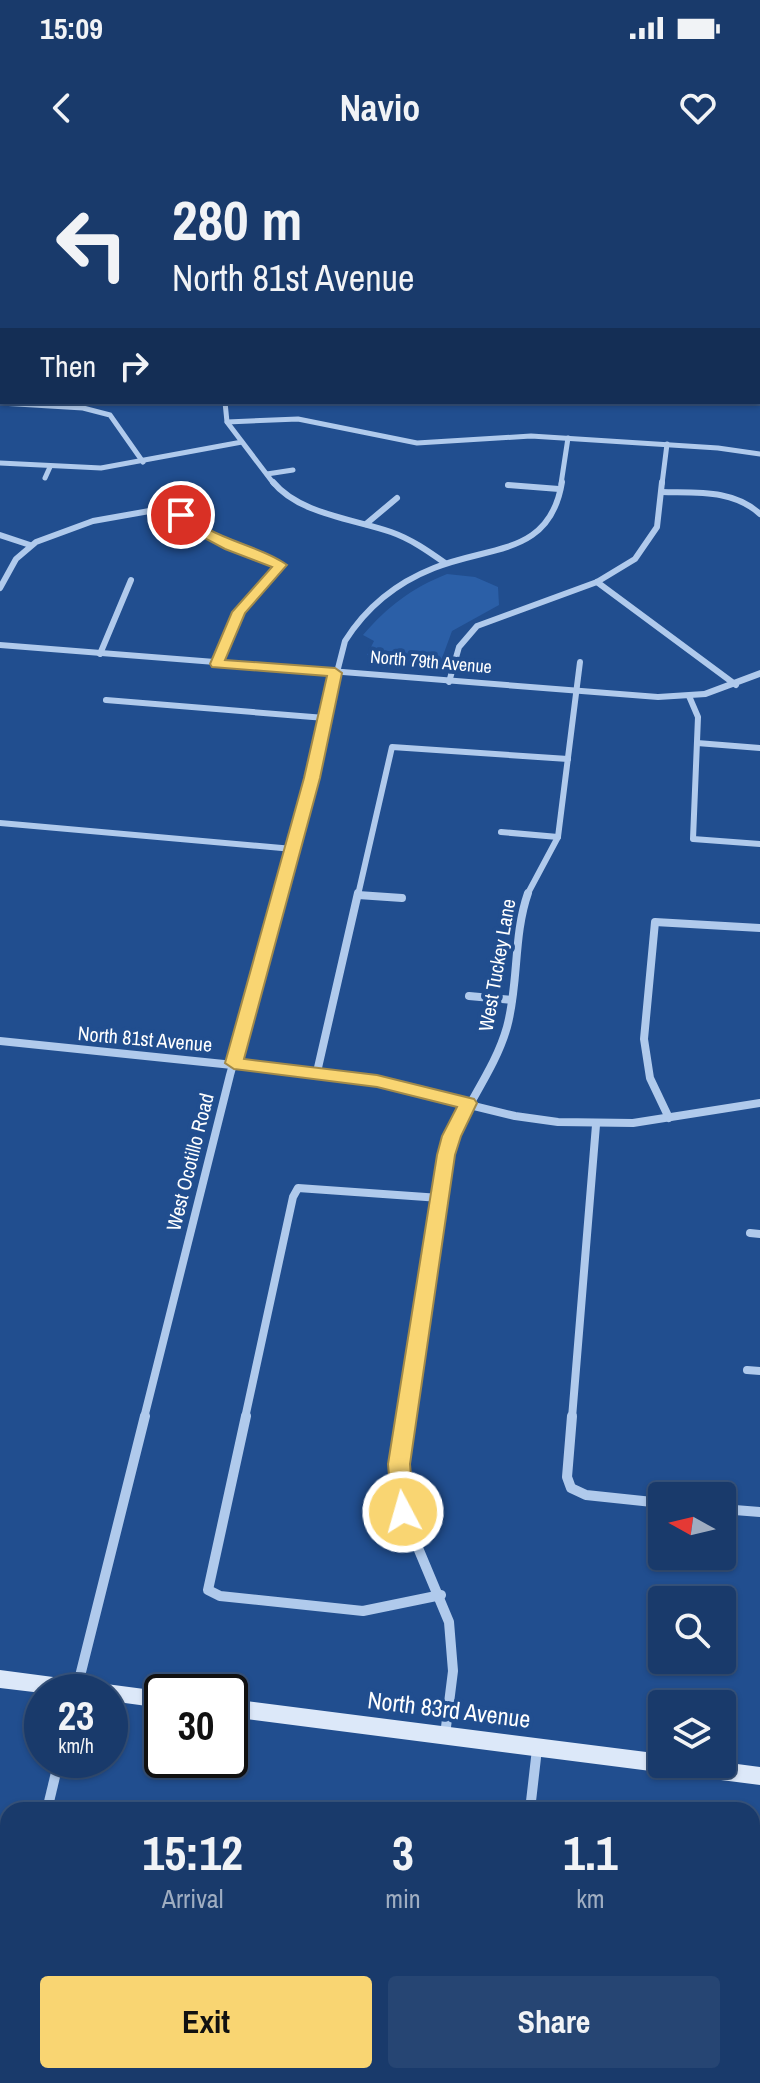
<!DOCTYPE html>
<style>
:root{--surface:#193a6b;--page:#264573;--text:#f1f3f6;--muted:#9fadc1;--line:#37547e;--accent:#f9d572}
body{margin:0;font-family:"Archivo Narrow",sans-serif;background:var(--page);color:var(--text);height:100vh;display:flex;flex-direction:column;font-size:30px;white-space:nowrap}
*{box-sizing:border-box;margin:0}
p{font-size:26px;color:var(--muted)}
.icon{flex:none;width:44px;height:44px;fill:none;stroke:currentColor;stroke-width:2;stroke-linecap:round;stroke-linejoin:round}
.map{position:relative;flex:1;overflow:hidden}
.sheet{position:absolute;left:0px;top:1642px;width:760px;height:282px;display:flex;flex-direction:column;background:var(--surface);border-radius:24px 24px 0 0;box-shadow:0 2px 6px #0004,0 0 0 2px var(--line)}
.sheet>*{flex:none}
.guide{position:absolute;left:0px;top:0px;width:760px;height:244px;box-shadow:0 2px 6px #0004,0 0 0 2px var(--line);background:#193a6b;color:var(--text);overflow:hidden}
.needle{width:52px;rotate:278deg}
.tools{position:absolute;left:648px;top:1322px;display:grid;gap:16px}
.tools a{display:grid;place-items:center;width:88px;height:88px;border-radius:8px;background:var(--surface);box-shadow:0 2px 6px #0004,0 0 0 2px var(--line);font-size:40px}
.speed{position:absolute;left:24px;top:1514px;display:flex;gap:16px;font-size:40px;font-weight:700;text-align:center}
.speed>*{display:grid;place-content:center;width:104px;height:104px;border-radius:50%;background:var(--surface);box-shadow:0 2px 6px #0004,0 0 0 2px var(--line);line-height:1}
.speed small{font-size:20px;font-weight:400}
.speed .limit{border:4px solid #111;border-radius:12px;background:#fff;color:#111}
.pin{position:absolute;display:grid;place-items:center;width:68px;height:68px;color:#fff;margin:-34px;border:4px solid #fff;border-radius:50%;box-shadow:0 2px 8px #0007}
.me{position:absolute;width:88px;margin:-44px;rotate:354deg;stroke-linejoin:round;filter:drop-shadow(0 0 6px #0008)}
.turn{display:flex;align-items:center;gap:28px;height:168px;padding:0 40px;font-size:36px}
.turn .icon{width:104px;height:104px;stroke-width:2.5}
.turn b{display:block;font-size:56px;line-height:68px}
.then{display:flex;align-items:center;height:76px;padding:0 40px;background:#0003;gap:16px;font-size:30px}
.eta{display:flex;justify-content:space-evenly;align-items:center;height:136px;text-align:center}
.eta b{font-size:48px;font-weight:800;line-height:56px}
.button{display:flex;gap:16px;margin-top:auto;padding:16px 40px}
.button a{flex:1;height:92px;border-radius:8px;background:var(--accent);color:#111;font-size:32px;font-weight:800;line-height:92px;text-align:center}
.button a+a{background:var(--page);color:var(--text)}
.status{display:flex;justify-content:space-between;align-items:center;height:56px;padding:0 40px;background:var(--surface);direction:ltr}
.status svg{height:22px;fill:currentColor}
header{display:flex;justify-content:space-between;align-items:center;height:104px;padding:0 40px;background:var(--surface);font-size:36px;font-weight:800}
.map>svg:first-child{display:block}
.green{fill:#2b5fa7}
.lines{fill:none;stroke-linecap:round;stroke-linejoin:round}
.minor-far3{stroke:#b0caec;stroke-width:5}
.minor-far2{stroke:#b0caec;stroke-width:6}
.minor-far1{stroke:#b0caec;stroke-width:8}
.minor{stroke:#b0caec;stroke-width:10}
.tertiary{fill:#b0caec;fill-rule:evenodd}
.secondary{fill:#dce8f9;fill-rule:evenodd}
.route{fill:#f9d572;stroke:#a28a4a;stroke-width:2}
.labels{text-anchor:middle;stroke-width:8;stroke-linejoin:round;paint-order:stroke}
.far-street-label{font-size:18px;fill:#fff;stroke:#214e8f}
.street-label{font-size:20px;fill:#fff;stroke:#214e8f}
.near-street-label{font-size:24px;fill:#fff;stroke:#214e8f}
</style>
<div class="status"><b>15:09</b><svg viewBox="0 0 49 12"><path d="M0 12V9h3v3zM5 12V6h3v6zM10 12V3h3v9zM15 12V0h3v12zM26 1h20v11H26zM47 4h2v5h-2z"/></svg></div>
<header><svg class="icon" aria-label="back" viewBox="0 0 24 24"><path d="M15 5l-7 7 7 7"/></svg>Navio<svg class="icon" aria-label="heart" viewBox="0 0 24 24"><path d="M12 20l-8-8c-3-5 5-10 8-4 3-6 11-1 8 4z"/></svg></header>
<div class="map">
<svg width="760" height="1923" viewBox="0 0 760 1923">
<rect width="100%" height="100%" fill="#214e8f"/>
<path class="green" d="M447,414L475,417L498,427L499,445L452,471L441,501L428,508L367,495L374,481L363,475C388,446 412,428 447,414Z"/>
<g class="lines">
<g class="minor-far3">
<path d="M225,242L227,262L274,324"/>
<path d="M0,243L83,248L110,255L143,302"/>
<path d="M227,262L298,259L417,283L531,276L718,288L760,294"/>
<path d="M0,303L101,308L242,282"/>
<path d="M267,314L293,310"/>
<path d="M45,318L50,307"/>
<path d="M561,324L568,278"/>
<path d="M662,324L667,284"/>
</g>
<g class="minor-far2">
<path d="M273,322C299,354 354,359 391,372C411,379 428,391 445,403"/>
<path d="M508,325L559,329"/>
<path d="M662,332C696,333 733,329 760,354"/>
<path d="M366,364L397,338"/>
<path d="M0,375L30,385"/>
<path d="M597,422L736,525"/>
<path d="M0,428L16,399L36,382L93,361L155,350L171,349L230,386L280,405L239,452L217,504"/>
<path d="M100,494L131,420"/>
<path d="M449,522L459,487L477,466L597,422L635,399L657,367L662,322"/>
<path d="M689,536L698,557L693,679L760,684"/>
<path d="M106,540L325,558"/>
<path d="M697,583L760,588"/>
<path d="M0,663L293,689"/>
<path d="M501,672L558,677"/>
<path d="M280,735L345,481C367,446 396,423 434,408C491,385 550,396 562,322"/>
<path d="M358,735L392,587L568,599"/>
<path d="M527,735L558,677L580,502"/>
</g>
<g class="minor-far1">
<path d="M358,735L402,738"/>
<path d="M469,836L512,840"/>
<path d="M0,881L359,918L515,956L558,962L633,963L760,943"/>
<path d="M317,912L358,733"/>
<path d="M669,958L650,918L644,879L655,762L760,768"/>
<path d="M750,1073L760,1074"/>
<path d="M747,1210L760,1211"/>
<path d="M144,1258L230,915L281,733"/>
<path d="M245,1258L293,1037L298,1028L440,1038"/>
<path d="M406,1258L446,995C461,950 494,913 507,867C519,823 513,776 528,733"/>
<path d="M572,1258L596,965"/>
</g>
<g class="minor">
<path d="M246,1256L208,1430L220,1436L363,1451L441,1435"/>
<path d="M406,1256L399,1304L403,1352L449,1462L453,1511L445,1575"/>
<path d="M572,1256L567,1317L571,1328L586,1335L662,1343"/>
<path d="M722,1349L760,1352"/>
<path d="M77,1528L145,1256"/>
<path d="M47,1650L59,1600"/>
<path d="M530,1650L537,1589"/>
<path d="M533,1916L534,1923"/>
<path d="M307,1919V1923"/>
<path d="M74,1923L75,1916"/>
</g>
<g class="tertiary">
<path d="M463,0H471L462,2Z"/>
<path d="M0,482L658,534L704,531L760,510V517L706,537L658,540L0,488Z"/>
</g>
<g class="secondary">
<rect x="0" y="25" width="2" height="6"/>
<path d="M2,63V71L0,72V64Z"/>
<rect x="758" y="66" width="2" height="6"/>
<path d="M2,90V98L0,99V91Z"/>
<path d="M0,1510L167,1532H162V1548L110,1541V1532L42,1533L0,1528Z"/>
<path d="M230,1539L662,1594V1604H722V1602L760,1607V1625L230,1557Z"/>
</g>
</g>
<path class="route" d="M177,353C190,351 199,364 210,370C232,382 269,391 287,405L245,453L225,500L335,508L342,513L320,618L244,899L377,915L474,939L477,943L461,976L455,995L410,1304L414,1352L411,1358L403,1360L395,1358L392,1352L388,1304L437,995L442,976L457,947L377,927L234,909L225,903L304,618L327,516L212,507L210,504L232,452L272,407L225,389L195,373L177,358Z"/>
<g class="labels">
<g class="far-street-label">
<text transform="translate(431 502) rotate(5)" y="6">North 79th Avenue</text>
</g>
<g class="street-label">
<text transform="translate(497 805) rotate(-80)" y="7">West Tuckey Lane</text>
<text transform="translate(145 879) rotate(5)" y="7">North 81st Avenue</text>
<text transform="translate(190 1002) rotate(-76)" y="7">West Ocotillo Road</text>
</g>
<g class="near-street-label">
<text transform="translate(449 1550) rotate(7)" y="8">North 83rd Avenue</text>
</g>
</g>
</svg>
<div class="tools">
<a><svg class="needle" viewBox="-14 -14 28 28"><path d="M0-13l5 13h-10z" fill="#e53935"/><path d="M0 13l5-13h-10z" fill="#9fadc1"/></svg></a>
<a><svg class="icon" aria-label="search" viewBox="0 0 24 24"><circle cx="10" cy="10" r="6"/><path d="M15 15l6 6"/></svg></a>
<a><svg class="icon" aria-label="layers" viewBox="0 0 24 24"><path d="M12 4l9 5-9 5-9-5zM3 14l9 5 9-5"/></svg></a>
</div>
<div class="speed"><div>23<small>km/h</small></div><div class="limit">30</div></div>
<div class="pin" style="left:181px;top:355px;background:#d93025"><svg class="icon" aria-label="arrive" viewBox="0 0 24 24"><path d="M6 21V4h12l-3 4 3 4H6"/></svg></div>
<svg class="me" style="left:403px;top:1352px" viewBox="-20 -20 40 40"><circle r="17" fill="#f9d572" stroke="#fff" stroke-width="3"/><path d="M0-11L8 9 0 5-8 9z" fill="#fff"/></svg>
<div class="guide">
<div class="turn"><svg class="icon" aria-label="left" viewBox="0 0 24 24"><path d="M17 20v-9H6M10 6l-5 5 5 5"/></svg><div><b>280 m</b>North 81st Avenue</div></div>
<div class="then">Then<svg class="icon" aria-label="right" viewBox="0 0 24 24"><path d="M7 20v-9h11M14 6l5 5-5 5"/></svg></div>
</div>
<section class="sheet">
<div class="eta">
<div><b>15:12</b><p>Arrival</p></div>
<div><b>3</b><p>min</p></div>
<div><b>1.1</b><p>km</p></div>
</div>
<div class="button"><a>Exit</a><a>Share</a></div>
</section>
</div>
